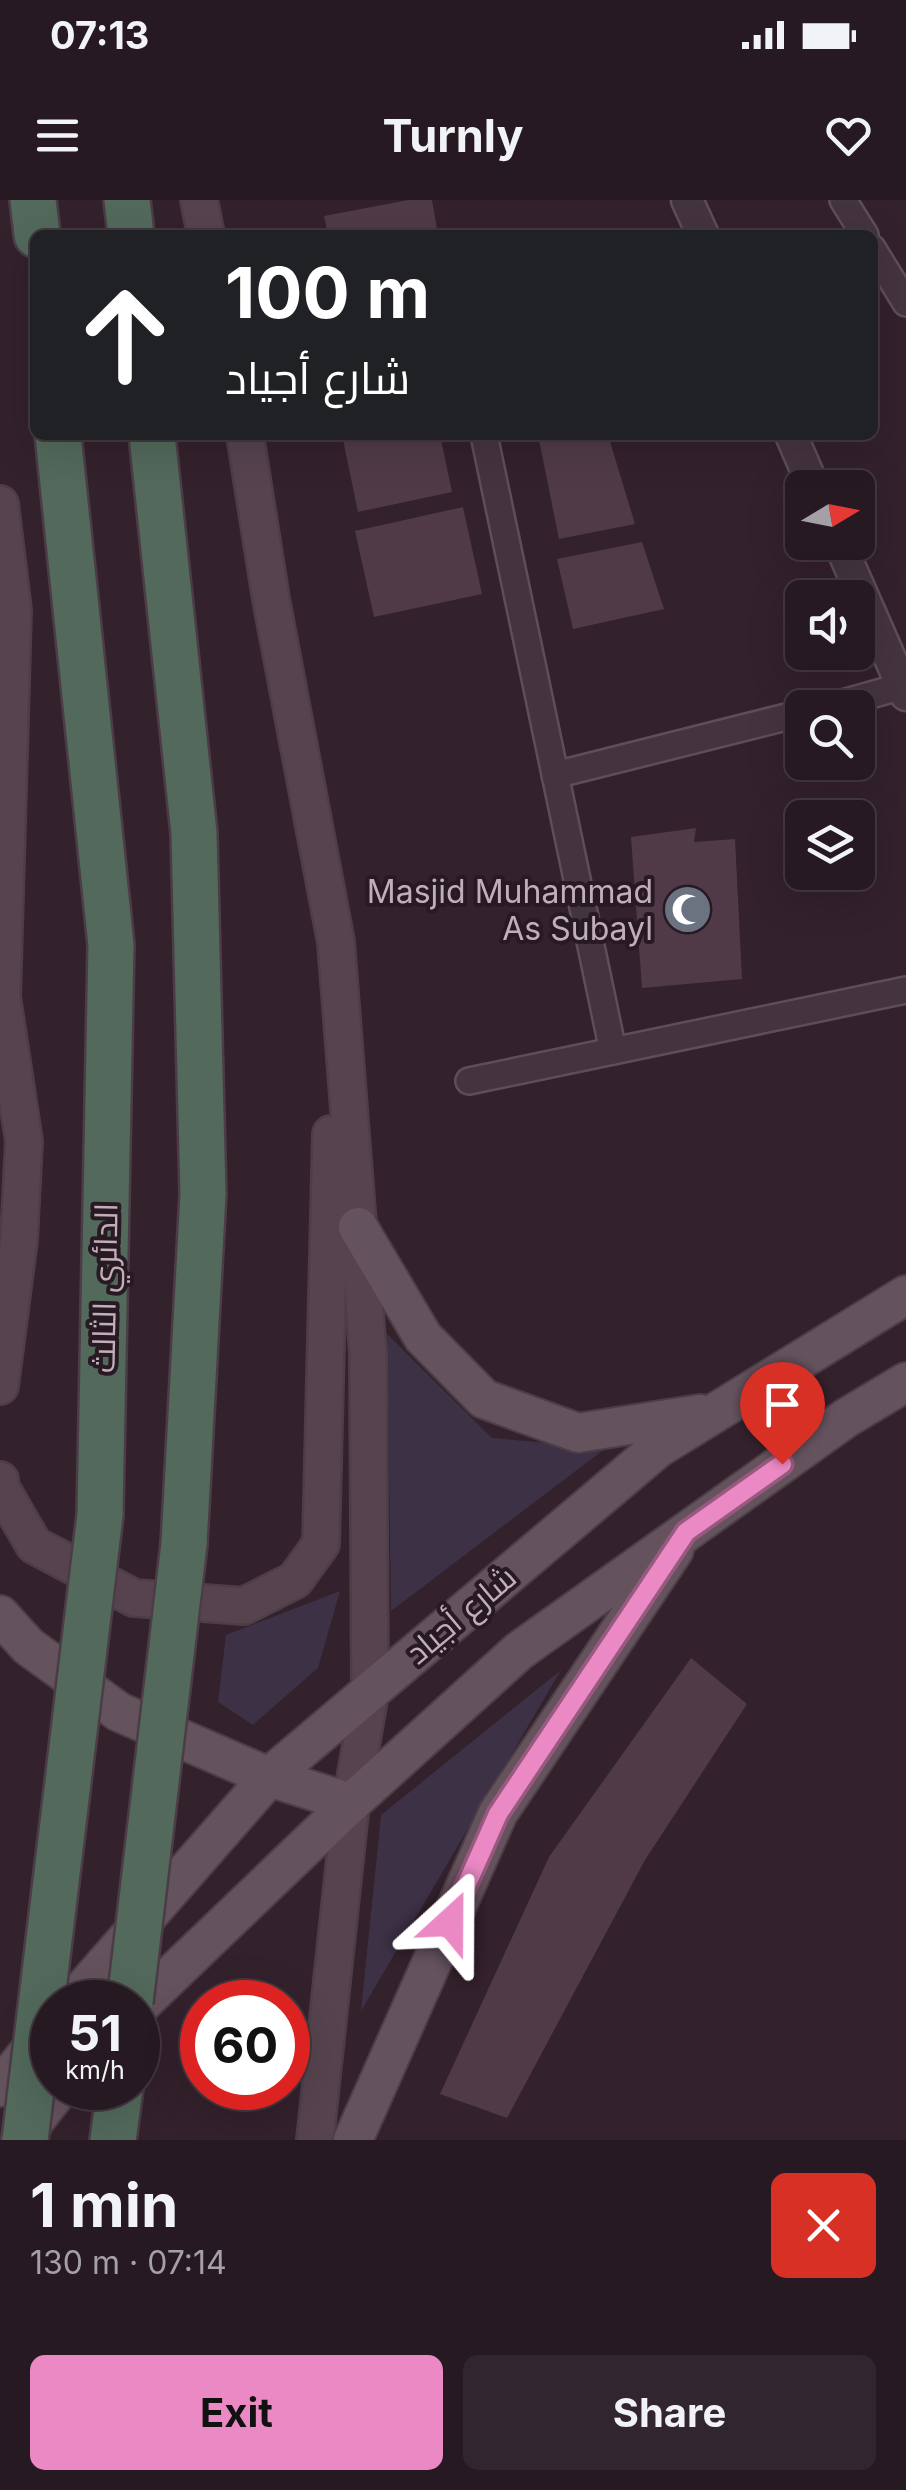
<!DOCTYPE html>
<meta charset="utf-8">
<style>
:root{--surface:#261921;--page:#32262e;--text:#f1f3f6;--muted:#a4a0a5;--line:#42383f;--accent:#ea89c4}
body{margin:0;font-family:Inter,Cairo,sans-serif;background:var(--page);color:var(--text);height:100vh;display:flex;flex-direction:column;font-size:38px;white-space:nowrap}
*{box-sizing:border-box;margin:0}
p{font-size:32px;color:var(--muted)}
.icon{flex:none;width:55px;height:55px;fill:none;stroke:currentColor;stroke-width:2;stroke-linecap:round;stroke-linejoin:round}
.map{position:relative;height:1940px;overflow:hidden}
.drawer{display:flex;flex-direction:column;background:var(--surface);flex:1}
.drawer>*{flex:none}
.top-card{position:absolute;left:30px;top:30px;width:848px;height:210px;border-radius:15px;box-shadow:0 10px 40px #0002,0 0 0 2px var(--line);background:#202124;color:#fff;overflow:hidden}
.needle{width:65px;rotate:80deg}
.fabs{position:absolute;left:785px;top:270px;display:grid;gap:20px}
.fabs a{display:grid;place-items:center;width:90px;height:90px;border-radius:15px;background:var(--surface);box-shadow:0 10px 40px #0002,0 0 0 2px var(--line);font-size:50px}
.speed{position:absolute;left:30px;top:1780px;display:flex;gap:20px;font-size:50px;font-weight:700;text-align:center}
.speed>*{display:grid;place-content:center;width:130px;height:130px;border-radius:50%;background:var(--surface);box-shadow:0 10px 40px #0002,0 0 0 2px var(--line);line-height:1}
.speed small{font-size:25px;font-weight:400}
.speed .limit{border:15px solid #d22;background:#fff;color:#111}
.pin{position:absolute;display:grid;place-items:center;width:85px;height:85px;color:#fff;margin:-102px -42px;border-radius:50% 50% 50% 0;rotate:-45deg;box-shadow:0 0 10px #0007}
.pin .icon{rotate:45deg}
.me{position:absolute;width:110px;margin:-55px;rotate:24deg;stroke-linejoin:round;filter:drop-shadow(0 0 8px #0008)}
.turn{display:flex;align-items:center;gap:35px;height:210px;padding:0 30px;font-size:45px}
.turn .icon{width:130px;height:130px;stroke-width:2.5}
.turn b{display:block;font-size:70px;line-height:85px}
.round{display:grid;place-items:center;flex:none;width:105px;height:105px;border-radius:15px;background:var(--page)}
.overview{display:flex;align-items:center;justify-content:space-between;height:170px;padding:0 30px}
h1{font-size:60px;font-weight:700;line-height:75px}
.cta{display:flex;gap:20px;margin-top:auto;padding:20px 30px}
.cta a{flex:1;height:115px;border-radius:15px;background:var(--accent);color:#111;font-size:40px;font-weight:700;line-height:115px;text-align:center}
.cta a+a{background:var(--page);color:var(--text)}
.status{display:flex;justify-content:space-between;align-items:center;height:70px;padding:0 50px;background:var(--surface);direction:ltr}
.status svg{height:28px;fill:currentColor}
header{display:flex;justify-content:space-between;align-items:center;height:130px;padding:0 30px;background:var(--surface);font-size:45px;font-weight:700}
.map>svg:first-child{display:block}
.green{fill:#3d3146}
.building{fill:#503a48}
.lines{fill:none;stroke-linecap:round;stroke-linejoin:round}
.minor-casing{stroke:#5f4e59;stroke-width:30}
.tertiary-casing{stroke:#5f4e59;stroke-width:35}
.secondary-casing{stroke:#4d3d47;stroke-width:40}
.primary-casing{stroke:#4d3d47;stroke-width:42}
.motorway-casing{stroke:#4b3c46;stroke-width:50}
.minor{stroke:#44343e;stroke-width:25}
.tertiary{stroke:#44343e;stroke-width:30}
.secondary{stroke:#56434e;stroke-width:35}
.primary{stroke:#64525d;stroke-width:38}
.motorway{stroke:#52695b;stroke-width:45}
.motorway-bridge-casing{stroke:#4b3c46;stroke-width:50;stroke-linecap:butt}
.motorway-bridge{stroke:#52695b;stroke-width:45}
.route-casing{stroke:#98597f;stroke-width:25}
.route{stroke:#ea89c4;stroke-width:18}
.labels{text-anchor:middle;stroke-width:8;stroke-linejoin:round;paint-order:stroke}
.poi-label{font-size:32px;fill:#c1aeb9;stroke:#281a23;text-anchor:end}
.street-label{font-size:32px;fill:#c1aeb9;stroke:#281a23}
</style>
<div class="status"><b>07:13</b><svg viewBox="0 0 49 12"><path d="M0 12V9h3v3zM5 12V6h3v6zM10 12V3h3v9zM15 12V0h3v12zM26 1h20v11H26zM47 4h2v5h-2z"/></svg></div>
<header><svg class="icon" aria-label="menu" viewBox="0 0 24 24"><path d="M4 6h16M4 12h16M4 18h16"/></svg>Turnly<svg class="icon" aria-label="heart" viewBox="0 0 24 24"><path d="M12 20l-8-8c-3-5 5-10 8-4 3-6 11-1 8 4z"/></svg></header>
<div class="map">
<svg width="906" height="1940" viewBox="0 0 906 1940">
<rect width="100%" height="100%" fill="#33212c"/>
<g class="green">
<path d="M387,1134L492,1238L606,1248L391,1411Z"/>
<path d="M340,1391L318,1468L253,1525L218,1502L226,1435Z"/>
<path d="M561,1470L361,1811L381,1615Z"/>
</g>
<g class="building">
<path d="M408,0H432L438,35H328L324,16Z"/>
<path d="M342,235H440L452,292L358,312Z"/>
<path d="M538,235H608L635,324L559,339Z"/>
<path d="M463,307L482,394L374,417L355,331Z"/>
<path d="M642,342L664,409L573,429L557,359Z"/>
<path d="M696,628L694,642L735,639L742,779L642,788L631,637Z"/>
<path d="M691,1458L747,1504L645,1660L507,1918L440,1894L549,1657Z"/>
</g>
<g class="lines">
<defs>
<g id="minor">
<path d="M843,0L865,35"/>
<path d="M872,48L906,103"/>
<path d="M484,235L613,851"/>
<path d="M825,508L906,485"/>
<path d="M555,575L802,513"/>
<path d="M469,881L906,790"/>
</g>
<g id="tertiary">
<path d="M687,0L703,35"/>
<path d="M791,235L814,288"/>
<path d="M839,342L906,495"/>
</g>
<g id="secondary">
<path d="M199,0L206,35"/>
<path d="M245,235L271,399L336,742L368,1153L370,1493L351,1603L315,1940"/>
<path d="M0,304L13,410L2,797L0,811"/>
<path d="M0,1186L19,1040L24,941L2,797"/>
<path d="M0,1280L1,1288L34,1345L134,1398L244,1406L295,1380L321,1344L331,934"/>
</g>
<g id="primary">
<path d="M358,1027L423,1137L484,1199L578,1233L700,1214"/>
<path d="M0,1415L28,1446L119,1512L269,1577L351,1603"/>
<path d="M72,1802L269,1577L658,1248L906,1095"/>
<path d="M138,1807L351,1603L519,1451L846,1218L906,1182"/>
<path d="M0,1887L43,1835"/>
<path d="M21,1938L60,1888"/>
<path d="M353,1940L498,1613L674,1350"/>
</g>
<g id="motorway">
<path d="M33,0L37,35"/>
<path d="M127,0L131,35"/>
<path d="M58,235L111,745L100,1315"/>
<path d="M152,235L194,633L203,994L184,1344"/>
<path d="M113,1940L120,1888"/>
</g>
</defs>
<use href="#minor" class="minor-casing"/>
<use href="#tertiary" class="tertiary-casing"/>
<use href="#secondary" class="secondary-casing"/>
<use href="#primary" class="primary-casing"/>
<use href="#motorway" class="motorway-casing"/>
<use href="#minor" class="minor"/>
<use href="#tertiary" class="tertiary"/>
<use href="#secondary" class="secondary"/>
<use href="#primary" class="primary"/>
<use href="#motorway" class="motorway"/>
<defs>
<g id="motorway-bridge">
<path d="M130,1802L184,1344"/>
<path d="M25,1940L100,1315"/>
</g>
</defs>
<use href="#motorway-bridge" class="motorway-bridge-casing"/>
<use href="#motorway-bridge" class="motorway-bridge"/>
</g>
<g class="lines">
<defs>
<path id="route" d="M450,1722L498,1614L686,1332L782,1264"/>
</defs>
<use href="#route" class="route-casing"/>
<use href="#route" class="route"/>
</g>
<defs>
<symbol id="mosque-disc" viewBox="-11 -11 22 22"><circle r="9.5" fill="#6b7280" stroke="#281a23"/><path d="M3.5-4.9A6 6 0 1 0 3.5 4.9A5 5 0 1 1 3.5-4.9Z" fill="#fff"/></symbol>
</defs>
<g fill-rule="evenodd">
<use href="#mosque-disc" x="660" y="682" width="55" height="55"/>
</g>
<g class="labels">
<g class="poi-label">
<text x="653" y="703">Masjid Muhammad<tspan x="653" dy="37">As Subayl</tspan></text>
</g>
<g class="street-label">
<text transform="translate(105 1088) rotate(-89)" y="11">الدائري الثالث</text>
<text transform="translate(461 1415) rotate(-40)" y="11">شارع أجياد</text>
</g>
</g>
</svg>
<div class="fabs">
<a><svg class="needle" viewBox="-14 -14 28 28"><path d="M0-13l5 13h-10z" fill="#e53935"/><path d="M0 13l5-13h-10z" fill="#a4a0a5"/></svg></a>
<a><svg class="icon" aria-label="sound" viewBox="0 0 24 24"><path d="M4 9h4l5-4v14l-5-4H4zM17 9q2 3 0 6"/></svg></a>
<a><svg class="icon" aria-label="search" viewBox="0 0 24 24"><circle cx="10" cy="10" r="6"/><path d="M15 15l6 6"/></svg></a>
<a><svg class="icon" aria-label="layers" viewBox="0 0 24 24"><path d="M12 4l9 5-9 5-9-5zM3 14l9 5 9-5"/></svg></a>
</div>
<div class="speed"><div>51<small>km/h</small></div><div class="limit">60</div></div>
<div class="pin" style="left:782px;top:1264px;background:#d93025"><svg class="icon" aria-label="arrive" viewBox="0 0 24 24"><path d="M6 21V4h12l-3 4 3 4H6"/></svg></div>
<svg class="me" style="left:450px;top:1722px" viewBox="-20 -20 40 40"><path d="M0-17L14 15 0 8-14 15z" fill="#ea89c4" stroke="#fff" stroke-width="4"/></svg>
<div class="top-card">
<div class="turn"><svg class="icon" aria-label="ahead" viewBox="0 0 24 24"><path d="M12 20V5M6 11l6-6 6 6"/></svg><div><b>100 m</b>شارع أجياد</div></div>
</div>
</div>
<section class="drawer">
<div class="overview"><div><h1>1 min</h1><p>130 m · 07:14</p></div><a class="round" style="background:#d93025;color:#fff"><svg class="icon" aria-label="close" viewBox="0 0 24 24"><path d="M6 6l12 12M18 6L6 18"/></svg></a></div>
<div class="cta"><a>Exit</a><a>Share</a></div>
</section>
